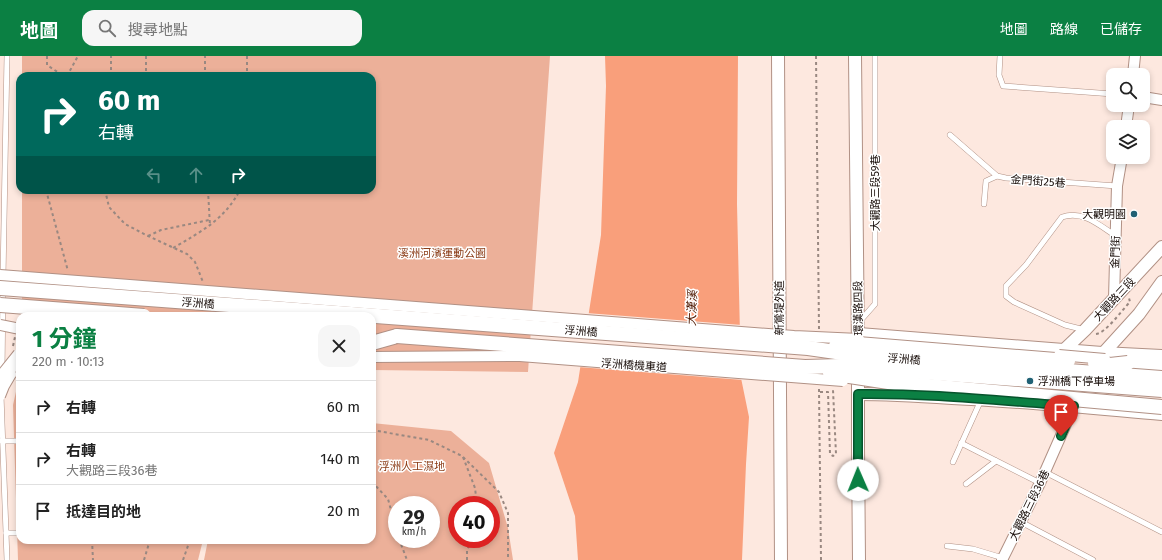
<!DOCTYPE html>
<html lang="zh-TW">
<meta charset="utf-8">
<style>
:root{--surface:#fff;--page:#f6f6f6;--text:#222;--muted:#767676;--line:#e0e0e0;--accent:#0b8043}
body{margin:0;font-family:"Fira Sans","Noto Sans TC",sans-serif;background:var(--page);color:var(--text);height:100vh;display:flex;flex-direction:column;font-size:15px;white-space:nowrap}
*{box-sizing:border-box;margin:0}
p{font-size:13px;color:var(--muted)}
.icon{flex:none;width:22px;height:22px;fill:none;stroke:currentColor;stroke-width:2;stroke-linecap:round;stroke-linejoin:round}
.map{position:relative;flex:1;overflow:hidden}
.sheet{position:absolute;left:16px;top:256px;width:360px;height:232px;display:flex;flex-direction:column;background:var(--surface);border-radius:12px;box-shadow:0 2px 6px #0003}
.sheet>*{flex:none}
.hud{position:absolute;left:16px;top:16px;width:360px;height:122px;border-radius:12px;box-shadow:0 2px 6px #0003;background:#00695c;color:#fff;overflow:hidden}
.fabs{position:absolute;left:1106px;top:12px;display:grid;gap:8px}
.fabs a{display:grid;place-items:center;width:44px;height:44px;border-radius:8px;background:var(--surface);box-shadow:0 2px 6px #0003;font-size:20px}
.speed{position:absolute;left:388px;top:440px;display:flex;gap:8px;font-size:20px;font-weight:700;text-align:center}
.speed>*{display:grid;place-content:center;width:52px;height:52px;border-radius:50%;background:var(--surface);box-shadow:0 2px 6px #0003;line-height:1}
.speed small{font-size:10px;font-weight:400}
.speed .limit{border:6px solid #d22;background:#fff;color:#111}
.pin{position:absolute;display:grid;place-items:center;width:34px;height:34px;color:#fff;margin:-41px -17px;border-radius:50% 50% 50% 0;rotate:-45deg;box-shadow:0 0 4px #0007}
.pin .icon{rotate:45deg}
.me{position:absolute;width:44px;margin:-22px;rotate:359deg;stroke-linejoin:round;filter:drop-shadow(0 0 3px #0008)}
.turn{display:flex;align-items:center;gap:14px;height:84px;padding:0 16px;font-size:18px}
.turn .icon{width:52px;height:52px;stroke-width:2.5}
.turn b{display:block;font-size:28px;line-height:34px}
.lanes{display:flex;align-items:center;height:38px;padding:0 16px;background:#0003;justify-content:center;gap:20px;direction:ltr}
.lanes .off{opacity:.35}
.round{display:grid;place-items:center;flex:none;width:42px;height:42px;border-radius:12px;background:var(--page)}
.head{display:flex;align-items:center;justify-content:space-between;height:68px;padding:0 16px}
h1{font-size:24px;font-weight:700;line-height:30px;color:var(--accent)}
ul{padding:0;list-style:none}
li{display:flex;align-items:center;gap:12px;height:52px;padding:0 16px;border-top:1px solid var(--line)}
li div{flex:1}
li b{display:block;font-size:15px}
li em{font-style:normal}
header{display:flex;align-items:center;gap:24px;box-sizing:border-box;height:56px;padding:0 20px;background:var(--accent);color:#fff}
header strong{font-size:19px}
nav{display:flex;gap:22px;margin-inline-start:auto;font-size:14px}
.search{width:280px;height:36px;background:var(--page);display:flex;align-items:center;gap:10px;box-sizing:border-box;padding:0 14px;border-radius:12px;color:var(--muted);font-size:15px}
.map>svg:first-child{display:block}
.green{fill:#ecb099;fill-rule:evenodd}
.water{fill:#f99f7b}
.pier{fill:#fde8df}
.lines{fill:none;stroke-linecap:round;stroke-linejoin:round}
.service-casing{stroke:#b19185;stroke-width:6}
.minor-casing{stroke:#b19185;stroke-width:12}
.tertiary-casing{stroke:#b19185;stroke-width:14}
.secondary-casing{stroke:#b19185;stroke-width:16}
.path{stroke:#998881;stroke-width:2;stroke-dasharray:3 3;stroke-linecap:butt}
.service{stroke:#fff;stroke-width:5}
.minor{stroke:#fff;stroke-width:10}
.tertiary{stroke:#fff;stroke-width:12}
.secondary{stroke:#fff;stroke-width:14}
.minor-bridge-casing{stroke:#b19185;stroke-width:12;stroke-linecap:butt}
.secondary-bridge-casing{stroke:#b19185;stroke-width:16;stroke-linecap:butt}
.minor-bridge{stroke:#fff;stroke-width:10}
.secondary-bridge{stroke:#fff;stroke-width:14}
.route-casing{stroke:#07532c;stroke-width:10}
.route{stroke:#0b8043;stroke-width:7}
.poi-dot{fill:#206175;stroke:#fff;stroke-width:1.5}
.labels{text-anchor:middle;stroke-width:3;stroke-linejoin:round;paint-order:stroke}
.street-label{font-size:11px;fill:#160b07;stroke:#fff}
.poi-label{font-size:11px;fill:#160b07;stroke:#fff;text-anchor:end}
.park-label{font-size:11px;fill:#8b3c17;stroke:#fff}
.water-label{font-size:12px;font-style:italic;fill:#4e1800;stroke:#fff}
</style>
<header>
<strong>地圖</strong>
<div class="search"><svg class="icon" aria-label="search" viewBox="0 0 24 24"><circle cx="10" cy="10" r="6"/><path d="M15 15l6 6"/></svg>搜尋地點</div>
<nav><a>地圖</a><a>路線</a><a>已儲存</a></nav>
</header>
<div class="map">
<svg width="1162" height="504" viewBox="0 0 1162 504">
<rect width="100%" height="100%" fill="#fde8df"/>
<g class="green">
<path d="M22,0H550L528,316L372,314V260H22V134H372V20H22Z"/>
<path d="M20,318V484H203L198,504H18L13,349Z"/>
<path d="M372,367L451,375L489,407L508,472L513,504H204L208,484H372ZM397,449H431V483H397ZM457,449H491V483H457Z"/>
</g>
<path class="water" d="M605,0H738L737,148L741,322L749,361L746,408L742,504H578L575,460L554,397L578,326L601,179L606,30Z"/>
<path class="pier" d="M586,257L742,269L743,324L578,311Z"/>
<g class="lines">
<defs>
<g id="service">
<path d="M1000,0L999,19L1003,30L1113,38"/>
<path d="M950,79L997,120L1006,122L1117,130"/>
<path d="M984,148L986,125L997,120"/>
<path d="M3,221L7,0"/>
<path d="M860,265L875,248V0"/>
<path d="M1085,274L1065,269L1014,246L1006,240V230L1026,209L1062,161C1083,154 1099,169 1116,180"/>
<path d="M2,317L3,233"/>
<path d="M1,339L7,504"/>
<path d="M2,385H20"/>
<path d="M961,387L1040,427"/>
<path d="M953,406L981,344"/>
<path d="M1045,416L1162,476"/>
<path d="M966,428L996,405"/>
<path d="M1021,466L1093,504"/>
<path d="M6,477H20"/>
<path d="M947,490L973,493L1003,502"/>
</g>
<g id="minor">
<path d="M1133,19L1135,0"/>
<path d="M1143,41L1162,44"/>
<path d="M1126,71L1129,49"/>
<path d="M1114,243L1117,130L1122,101"/>
<path d="M1002,504L1040,427L1074,350"/>
</g>
<g id="tertiary">
<path d="M778,0L781,504"/>
<path d="M855,0L858,293"/>
<path d="M859,278L1102,297L1162,300"/>
<path d="M1064,294L1085,274L1162,191"/>
<path d="M1099,302L1139,258L1162,226"/>
<path d="M858,313V392L859,504"/>
<path d="M858,338C890,338 921,340 952,342C1022,345 1092,352 1162,358"/>
</g>
<g id="secondary">
<path d="M372,287L397,280"/>
<path d="M1128,307L1162,310"/>
</g>
</defs>
<use href="#service" class="service-casing"/>
<use href="#minor" class="minor-casing"/>
<use href="#tertiary" class="tertiary-casing"/>
<use href="#secondary" class="secondary-casing"/>
<g class="path">
<path d="M47,0V9L62,19L66,20"/>
<path d="M146,0V20"/>
<path d="M247,0V20"/>
<path d="M816,0L819,273"/>
<path d="M67,20L78,0"/>
<path d="M111,20V0"/>
<path d="M205,20V0"/>
<path d="M46,134L68,215"/>
<path d="M105,134L109,151L125,168L148,180L187,198L195,206L203,226"/>
<path d="M208,134L210,170"/>
<path d="M148,180L161,174L209,164"/>
<path d="M173,192C202,175 224,164 240,134"/>
<path d="M1096,278C1106,277 1122,254 1130,246L1129,242"/>
<path d="M13,290L15,281"/>
<path d="M819,333L821,504"/>
<path d="M820,336H828L830,398L833,400L836,398L833,334"/>
<path d="M372,374L429,384L462,400L499,436L508,457V504"/>
<path d="M463,401L475,432L477,449"/>
<path d="M372,426L388,443L397,476"/>
<path d="M399,483L407,504"/>
<path d="M92,484L93,504"/>
<path d="M144,504L150,484"/>
<path d="M183,504L190,484"/>
<path d="M467,504V495L471,483"/>
</g>
<use href="#service" class="service"/>
<use href="#minor" class="minor"/>
<use href="#tertiary" class="tertiary"/>
<use href="#secondary" class="secondary"/>
<defs>
<g id="minor-bridge">
<path d="M0,219L794,280L859,283"/>
<path d="M0,269L20,273"/>
<path d="M1059,299L1105,303"/>
<path d="M372,301L520,300L843,325"/>
<path d="M0,340L4,330L11,318"/>
</g>
<g id="secondary-bridge">
<path d="M0,232L808,292L857,299L1162,322"/>
<path d="M0,249L144,260"/>
<path d="M397,280L805,311L841,310L1162,334"/>
<path d="M836,290L858,288L1068,305"/>
<path d="M1095,307L1110,309L1128,307"/>
<path d="M830,317L895,327L1162,351"/>
<path d="M0,324L20,299"/>
</g>
</defs>
<use href="#minor-bridge" class="minor-bridge-casing"/>
<use href="#secondary-bridge" class="secondary-bridge-casing"/>
<use href="#minor-bridge" class="minor-bridge"/>
<use href="#secondary-bridge" class="secondary-bridge"/>
</g>
<g class="lines">
<defs>
<path id="route" d="M858,424V338C930,337 1002,345 1074,350L1061,380"/>
</defs>
<use href="#route" class="route-casing"/>
<use href="#route" class="route"/>
</g>
<g class="poi-dot">
<circle cx="1134" cy="158" r="4"/>
<circle cx="1030" cy="325" r="4"/>
</g>
<g class="labels">
<g class="street-label">
<text transform="translate(1038 125) rotate(4)" y="4">金門街25巷</text>
<text transform="translate(875 137) rotate(-90)" y="4">大觀路三段59巷</text>
<text transform="translate(1115 196) rotate(-88)" y="4">金門街</text>
<text transform="translate(1114 243) rotate(-47)" y="4">大觀路三段</text>
<text transform="translate(198 247) rotate(4)" y="4">浮洲橋</text>
<text transform="translate(779 252) rotate(-90)" y="4">新鶯堤外道</text>
<text transform="translate(858 252) rotate(-91)" y="4">環漢路四段</text>
<text transform="translate(581 275) rotate(4)" y="4">浮洲橋</text>
<text transform="translate(904 303) rotate(4)" y="4">浮洲橋</text>
<text transform="translate(634 309) rotate(4)" y="4">浮洲橋機車道</text>
<text transform="translate(1029 449) rotate(-64)" y="4">大觀路三段36巷</text>
</g>
<g class="poi-label">
<text x="1126" y="162">大觀明園</text>
<text x="1038" y="329" text-anchor="start">浮洲橋下停車場</text>
</g>
<g class="park-label">
<text x="442" y="201">溪洲河濱運動公園</text>
<text x="412" y="414">浮洲人工濕地</text>
</g>
<g class="water-label">
<text transform="translate(692 252) rotate(-88)" y="4">大漢溪</text>
</g>
</g>
</svg>
<div class="fabs">
<a><svg class="icon" aria-label="search" viewBox="0 0 24 24"><circle cx="10" cy="10" r="6"/><path d="M15 15l6 6"/></svg></a>
<a><svg class="icon" aria-label="layers" viewBox="0 0 24 24"><path d="M12 4l9 5-9 5-9-5zM3 14l9 5 9-5"/></svg></a>
</div>
<div class="speed"><div>29<small>km/h</small></div><div class="limit">40</div></div>
<div class="pin" style="left:1061px;top:380px;background:#d93025"><svg class="icon" aria-label="arrive" viewBox="0 0 24 24"><path d="M6 21V4h12l-3 4 3 4H6"/></svg></div>
<svg class="me" style="left:858px;top:424px" viewBox="-20 -20 40 40"><circle r="19" fill="#fff"/><path d="M0-13L10 11 0 6-10 11z" fill="#0b8043"/></svg>
<div class="hud">
<div class="turn"><svg class="icon" aria-label="right" viewBox="0 0 24 24"><path d="M7 20v-9h11M14 6l5 5-5 5"/></svg><div><b>60 m</b>右轉</div></div>
<div class="lanes"><svg class="icon off" aria-label="left" viewBox="0 0 24 24"><path d="M17 20v-9H6M10 6l-5 5 5 5"/></svg><svg class="icon off" aria-label="ahead" viewBox="0 0 24 24"><path d="M12 20V5M6 11l6-6 6 6"/></svg><svg class="icon" aria-label="right" viewBox="0 0 24 24"><path d="M7 20v-9h11M14 6l5 5-5 5"/></svg></div>
</div>
<section class="sheet">
<div class="head"><div><h1>1 分鐘</h1><p>220 m · 10:13</p></div><a class="round"><svg class="icon" aria-label="close" viewBox="0 0 24 24"><path d="M6 6l12 12M18 6L6 18"/></svg></a></div>
<ul>
<li><svg class="icon" aria-label="right" viewBox="0 0 24 24"><path d="M7 20v-9h11M14 6l5 5-5 5"/></svg><div><b>右轉</b></div><em>60 m</em></li>
<li><svg class="icon" aria-label="right" viewBox="0 0 24 24"><path d="M7 20v-9h11M14 6l5 5-5 5"/></svg><div><b>右轉</b><p>大觀路三段36巷</p></div><em>140 m</em></li>
<li><svg class="icon" aria-label="arrive" viewBox="0 0 24 24"><path d="M6 21V4h12l-3 4 3 4H6"/></svg><div><b>抵達目的地</b></div><em>20 m</em></li>
</ul>
</section>
</div>
